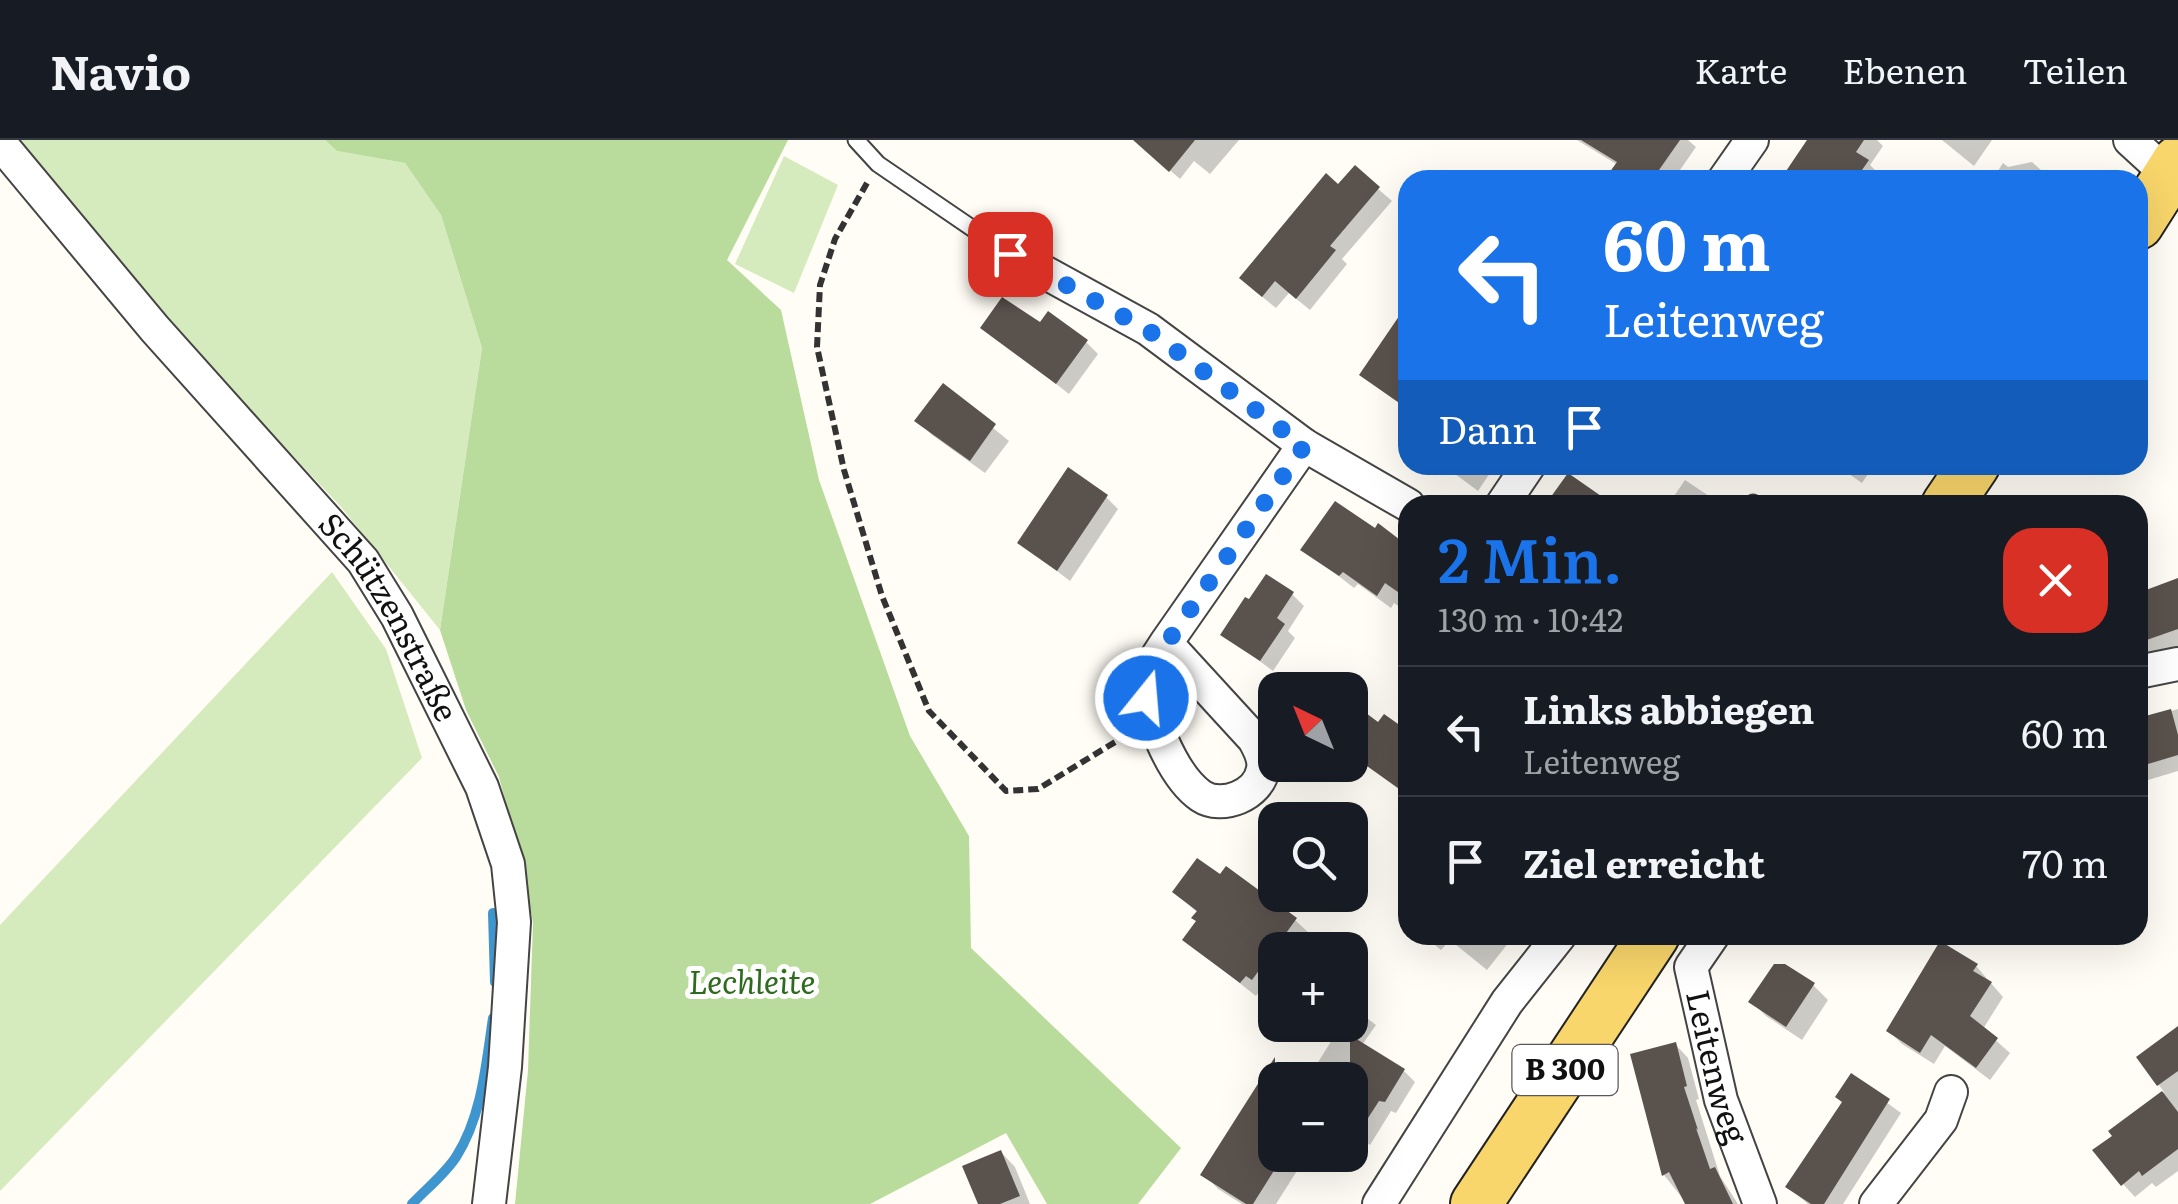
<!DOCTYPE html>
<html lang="de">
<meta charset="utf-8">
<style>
:root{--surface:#171b24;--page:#242831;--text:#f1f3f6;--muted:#9ea1a6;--line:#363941;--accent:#1a73e8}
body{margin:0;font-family:Literata,serif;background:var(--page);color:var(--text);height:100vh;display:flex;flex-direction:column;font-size:38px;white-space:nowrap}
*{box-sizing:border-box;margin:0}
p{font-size:32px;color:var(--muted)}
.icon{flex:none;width:55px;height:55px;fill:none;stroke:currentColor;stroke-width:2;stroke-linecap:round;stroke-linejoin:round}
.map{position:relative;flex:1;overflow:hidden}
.side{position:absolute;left:1398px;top:355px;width:750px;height:450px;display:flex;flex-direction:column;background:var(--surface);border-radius:30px;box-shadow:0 10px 40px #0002}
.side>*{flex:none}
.banner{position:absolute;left:1398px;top:30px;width:750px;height:305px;border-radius:30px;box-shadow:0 10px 40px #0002;background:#1a73e8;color:#fff;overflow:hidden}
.needle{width:65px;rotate:317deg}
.tools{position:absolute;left:1258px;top:532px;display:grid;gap:20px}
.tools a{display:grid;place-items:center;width:110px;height:110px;border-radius:20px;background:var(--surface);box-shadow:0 10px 40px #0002;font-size:50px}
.pin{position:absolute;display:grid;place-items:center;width:85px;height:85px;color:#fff;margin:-42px;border-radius:20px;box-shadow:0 5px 15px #0006}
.me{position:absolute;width:110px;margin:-55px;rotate:17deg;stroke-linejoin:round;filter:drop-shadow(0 0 8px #0008)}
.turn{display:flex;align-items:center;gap:35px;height:210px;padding:0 40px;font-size:45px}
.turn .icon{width:130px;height:130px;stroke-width:2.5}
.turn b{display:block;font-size:70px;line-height:85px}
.then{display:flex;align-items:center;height:95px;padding:0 40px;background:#0003;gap:20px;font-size:38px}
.round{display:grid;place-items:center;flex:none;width:105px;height:105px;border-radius:30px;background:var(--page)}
.summary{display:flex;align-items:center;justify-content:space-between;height:170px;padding:0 40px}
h1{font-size:60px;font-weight:600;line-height:75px;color:var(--accent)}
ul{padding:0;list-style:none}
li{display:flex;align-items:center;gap:30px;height:130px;padding:0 40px;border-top:2px solid var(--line)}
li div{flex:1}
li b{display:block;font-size:38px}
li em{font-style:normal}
header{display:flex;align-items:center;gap:60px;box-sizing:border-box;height:140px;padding:0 50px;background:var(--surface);border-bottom:2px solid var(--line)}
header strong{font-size:48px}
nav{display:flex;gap:55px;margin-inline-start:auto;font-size:35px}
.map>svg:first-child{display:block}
.green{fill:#d5ebbd}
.forest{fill:#b9dc9c}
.shadow{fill:#0003}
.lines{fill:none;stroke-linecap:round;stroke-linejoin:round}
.stream{stroke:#3f96cf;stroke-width:10}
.building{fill:#5a524d}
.lane-casing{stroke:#444;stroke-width:19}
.street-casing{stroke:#444;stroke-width:36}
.primary-casing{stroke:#222;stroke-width:54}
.path{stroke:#333;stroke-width:6;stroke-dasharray:10 5;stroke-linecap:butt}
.lane{stroke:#fff;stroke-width:15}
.street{stroke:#fff;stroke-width:32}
.primary{stroke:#f9d66b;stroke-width:50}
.route{stroke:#1a73e8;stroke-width:18;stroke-dasharray:0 32.4}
.labels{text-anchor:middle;stroke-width:10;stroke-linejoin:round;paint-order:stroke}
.shield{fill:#fff;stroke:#585858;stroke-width:2.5}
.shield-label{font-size:30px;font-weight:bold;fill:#111}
.street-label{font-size:32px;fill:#111;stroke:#fff}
.park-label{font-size:32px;font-style:italic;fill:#2f6b1f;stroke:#fff}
</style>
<header>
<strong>Navio</strong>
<nav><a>Karte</a><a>Ebenen</a><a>Teilen</a></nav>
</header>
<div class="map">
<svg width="2178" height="1064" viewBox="0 0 2178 1064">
<rect width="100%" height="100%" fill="#fffdf5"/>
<g class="green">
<path d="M9,0H325L337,11L405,23L441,75L482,208L440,490L341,367L166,181Z"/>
<path d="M784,16L838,45L794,153L735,124Z"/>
<path d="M332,432L386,509L422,618L0,1051V785Z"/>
</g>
<path class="forest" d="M325,0H788L727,120L781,170L819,340L910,596L969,696L971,808L1181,1008L1138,1064H1047L1006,993L870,1064H515L528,930L533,783L522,723L499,637L466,570L440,490L482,208L441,75L405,23L337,11Z"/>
<g class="shadow">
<path d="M1135,0H1239L1210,34L1194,21L1180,39Z"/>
<path d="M1577,0H1688L1696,7L1673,40H1607L1618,25Z"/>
<path d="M1810,0H1877L1883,6L1870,25L1881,36L1879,40H1782Z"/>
<path d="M1942,0H1992L1974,26Z"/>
<path d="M2032,22L2052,40H1992L2003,23L2008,27Z"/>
<path d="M1355,29L1392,61L1342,119L1347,124L1310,170L1289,153L1276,168L1255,151Z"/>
<path d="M1408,167V270L1362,235Z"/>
<path d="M1041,186L1086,202L1098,214L1069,254L984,188Z"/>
<path d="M943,247L1009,301L985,333L932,295L918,281Z"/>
<path d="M1443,325H1482L1490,333L1478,351Z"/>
<path d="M1836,325H1874L1862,343Z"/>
<path d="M1685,340L1718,362L1721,365H1668Z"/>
<path d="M1106,357L1118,369L1070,441L1020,403Z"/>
<path d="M1304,409H1408V473L1394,463L1391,468L1358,444L1354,448Z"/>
<path d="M2178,441V508L2145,520L2138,513V455Z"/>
<path d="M1292,454L1304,466L1288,491L1295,498L1273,531L1223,494Z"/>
<path d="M1350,564L1378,586L1408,594V656L1350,613Z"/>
<path d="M2178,569V631L2138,643V581Z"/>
<path d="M1175,752L1295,780L1310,794L1298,810H1275V842L1270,838L1256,856L1185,800L1199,782L1198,773Z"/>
<path d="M1423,795H1511L1513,797L1487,830L1450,800L1441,810Z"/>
<path d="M1976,826L2003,857L1983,889L2010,913L1990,940L1945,906L1934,924L1902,904L1889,891Z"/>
<path d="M1813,845L1828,860L1802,900L1766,876L1752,862Z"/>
<path d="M1350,865L1376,885L1362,905L1404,931L1415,942L1396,973L1391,971L1370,1005L1350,992V940H1307L1335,895L1321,885H1350Z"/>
<path d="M2178,899V1031L2156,1047L2152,1043L2135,1057L2123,1044L2112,992L2164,952L2139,918Z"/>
<path d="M1675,904L1688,918L1699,959L1696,960L1720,1036L1738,1064H1687L1664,1035Z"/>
<path d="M1852,937L1901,973L1843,1064H1808L1788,1047L1844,963Z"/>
<path d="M1275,946V1015H1307L1276,1064H1242L1218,1049L1204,1034Z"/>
<path d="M1001,1012L1015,1027L1030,1064H980Z"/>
</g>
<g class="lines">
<g class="stream">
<path d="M493,773L495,842"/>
<path d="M412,1064C426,1049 445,1034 456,1017C482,976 486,925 493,878"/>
</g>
</g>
<g class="building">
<path d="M1133,0H1195L1169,32Z"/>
<path d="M1581,0H1680L1652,40H1604L1617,22Z"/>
<path d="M1807,0H1864L1856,12L1869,20L1855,40H1780Z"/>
<path d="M1355,25L1380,47L1330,106L1336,110L1296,159L1275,141L1262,157L1239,138L1326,33L1338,44Z"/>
<path d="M1002,157L1040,182L1048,171L1088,200L1056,244L980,188Z"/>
<path d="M1408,163V269L1359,235Z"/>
<path d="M943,243L996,284L970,321L914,281Z"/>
<path d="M1068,327L1108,355L1057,431L1017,403Z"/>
<path d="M1568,333L1614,365H1545Z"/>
<path d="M1335,361L1375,388L1378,383L1408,406V459L1385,443L1377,456L1343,432L1339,436L1300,410Z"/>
<path d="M1266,434L1294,452L1277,478L1285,484L1260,521L1220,495L1245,457L1249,459Z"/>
<path d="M2178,438V489L2138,503V453Z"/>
<path d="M1350,561L1378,582L1384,574L1408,591V634L1398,648L1350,614Z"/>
<path d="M2171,569L2178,595V615L2138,627V578Z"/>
<path d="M1197,718L1220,734L1226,726L1297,778L1252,840L1246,836L1240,843L1182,800L1196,781L1191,778L1197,771L1172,752Z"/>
<path d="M1940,801L1978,824L1973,831L1992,842L1970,876L1998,898L1976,928L1931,895L1920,913L1886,891Z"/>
<path d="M1774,824H1785L1815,843L1786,887L1748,862Z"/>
<path d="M2178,886V931L2157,946L2136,917Z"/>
<path d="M1350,895L1405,929L1385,962L1379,961L1350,1006Z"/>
<path d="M1676,902L1687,946L1684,947L1698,990L1696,988L1710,1029L1715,1027L1733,1064H1685L1669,1032L1662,1036L1630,914Z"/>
<path d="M1275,917V1029L1253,1064H1246L1200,1035Z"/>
<path d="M1851,933L1890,959L1824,1064H1811L1785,1047L1842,962L1835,957Z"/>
<path d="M2162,951L2178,972V1009L2142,1036L2139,1031L2121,1046L2092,1010L2112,996L2108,991Z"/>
<path d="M1001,1010L1020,1056L1000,1064H978L962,1026Z"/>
</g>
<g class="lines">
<defs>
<g id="lane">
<path d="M856,0L878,24L1004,110"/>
<path d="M1752,365L1753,363"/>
</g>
<g id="street">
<path d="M2130,0L2178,44"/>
<path id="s1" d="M0,3L155,189L363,421L397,476L482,647L508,724L514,782L505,927L489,1064"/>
<path d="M1724,40L1752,0"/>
<path d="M1004,110L1148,189L1304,305L1408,365"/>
<path d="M1502,365L1529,325"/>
<path d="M1166,503L1254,599C1259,608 1265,618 1263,629C1259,655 1222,670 1201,656C1171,635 1147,571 1144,537L1166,503L1304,305"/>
<path d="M2138,532L2178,524"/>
<path id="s2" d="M1713,795L1691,827L1721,960L1760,1064"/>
<path d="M1379,1064L1507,862L1560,795"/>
<path d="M1876,1064L1941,980L1951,952"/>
</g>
<g id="primary">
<path d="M2138,84L2178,21"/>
<path d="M1947,365L1974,325"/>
<path d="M1476,1064L1654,795"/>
</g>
</defs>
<use href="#lane" class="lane-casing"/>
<use href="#street" class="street-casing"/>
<use href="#primary" class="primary-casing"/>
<path class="path" d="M867,43L835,99L820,145L817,207L844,330L882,456L929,571L1006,651L1038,649L1125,596"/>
<use href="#lane" class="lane"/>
<use href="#street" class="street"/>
<use href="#primary" class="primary"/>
</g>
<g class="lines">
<path class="route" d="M1010,114L1148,190L1304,306L1144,536L1146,558"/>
</g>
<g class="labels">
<rect class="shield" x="1512.5" y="905" width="105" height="50" rx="8"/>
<g class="shield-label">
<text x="1565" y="940">B 300</text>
</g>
<g class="street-label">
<text dy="11" stroke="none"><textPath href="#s1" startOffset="615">Schützenstraße</textPath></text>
<text dy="11" stroke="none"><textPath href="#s2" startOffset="142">Leitenweg</textPath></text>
</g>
<g class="park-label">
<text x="752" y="854">Lechleite</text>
</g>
</g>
</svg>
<div class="tools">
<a><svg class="needle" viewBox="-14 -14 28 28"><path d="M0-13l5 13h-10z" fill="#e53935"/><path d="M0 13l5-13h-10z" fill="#9ea1a6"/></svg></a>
<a><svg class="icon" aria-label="search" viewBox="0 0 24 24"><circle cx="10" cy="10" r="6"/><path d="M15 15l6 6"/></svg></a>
<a>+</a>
<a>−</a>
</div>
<div class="pin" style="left:1010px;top:114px;background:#d93025"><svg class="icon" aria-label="arrive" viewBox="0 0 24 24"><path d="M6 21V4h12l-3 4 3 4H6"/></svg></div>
<svg class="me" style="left:1146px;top:558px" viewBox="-20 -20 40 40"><circle r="17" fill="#1a73e8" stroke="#fff" stroke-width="3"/><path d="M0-11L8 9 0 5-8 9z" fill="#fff"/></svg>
<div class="banner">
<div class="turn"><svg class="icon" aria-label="left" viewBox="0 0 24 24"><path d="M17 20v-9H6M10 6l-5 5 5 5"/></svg><div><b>60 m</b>Leitenweg</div></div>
<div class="then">Dann<svg class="icon" aria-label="arrive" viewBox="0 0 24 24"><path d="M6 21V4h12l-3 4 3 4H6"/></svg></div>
</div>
<section class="side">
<div class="summary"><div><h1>2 Min.</h1><p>130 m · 10:42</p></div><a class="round" style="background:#d93025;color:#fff"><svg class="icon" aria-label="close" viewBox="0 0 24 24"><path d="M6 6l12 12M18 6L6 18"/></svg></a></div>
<ul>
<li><svg class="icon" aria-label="left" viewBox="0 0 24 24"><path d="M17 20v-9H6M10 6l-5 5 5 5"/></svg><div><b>Links abbiegen</b><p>Leitenweg</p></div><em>60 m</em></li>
<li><svg class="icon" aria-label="arrive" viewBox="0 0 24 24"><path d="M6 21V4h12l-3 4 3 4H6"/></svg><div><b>Ziel erreicht</b></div><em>70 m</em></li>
</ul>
</section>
</div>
